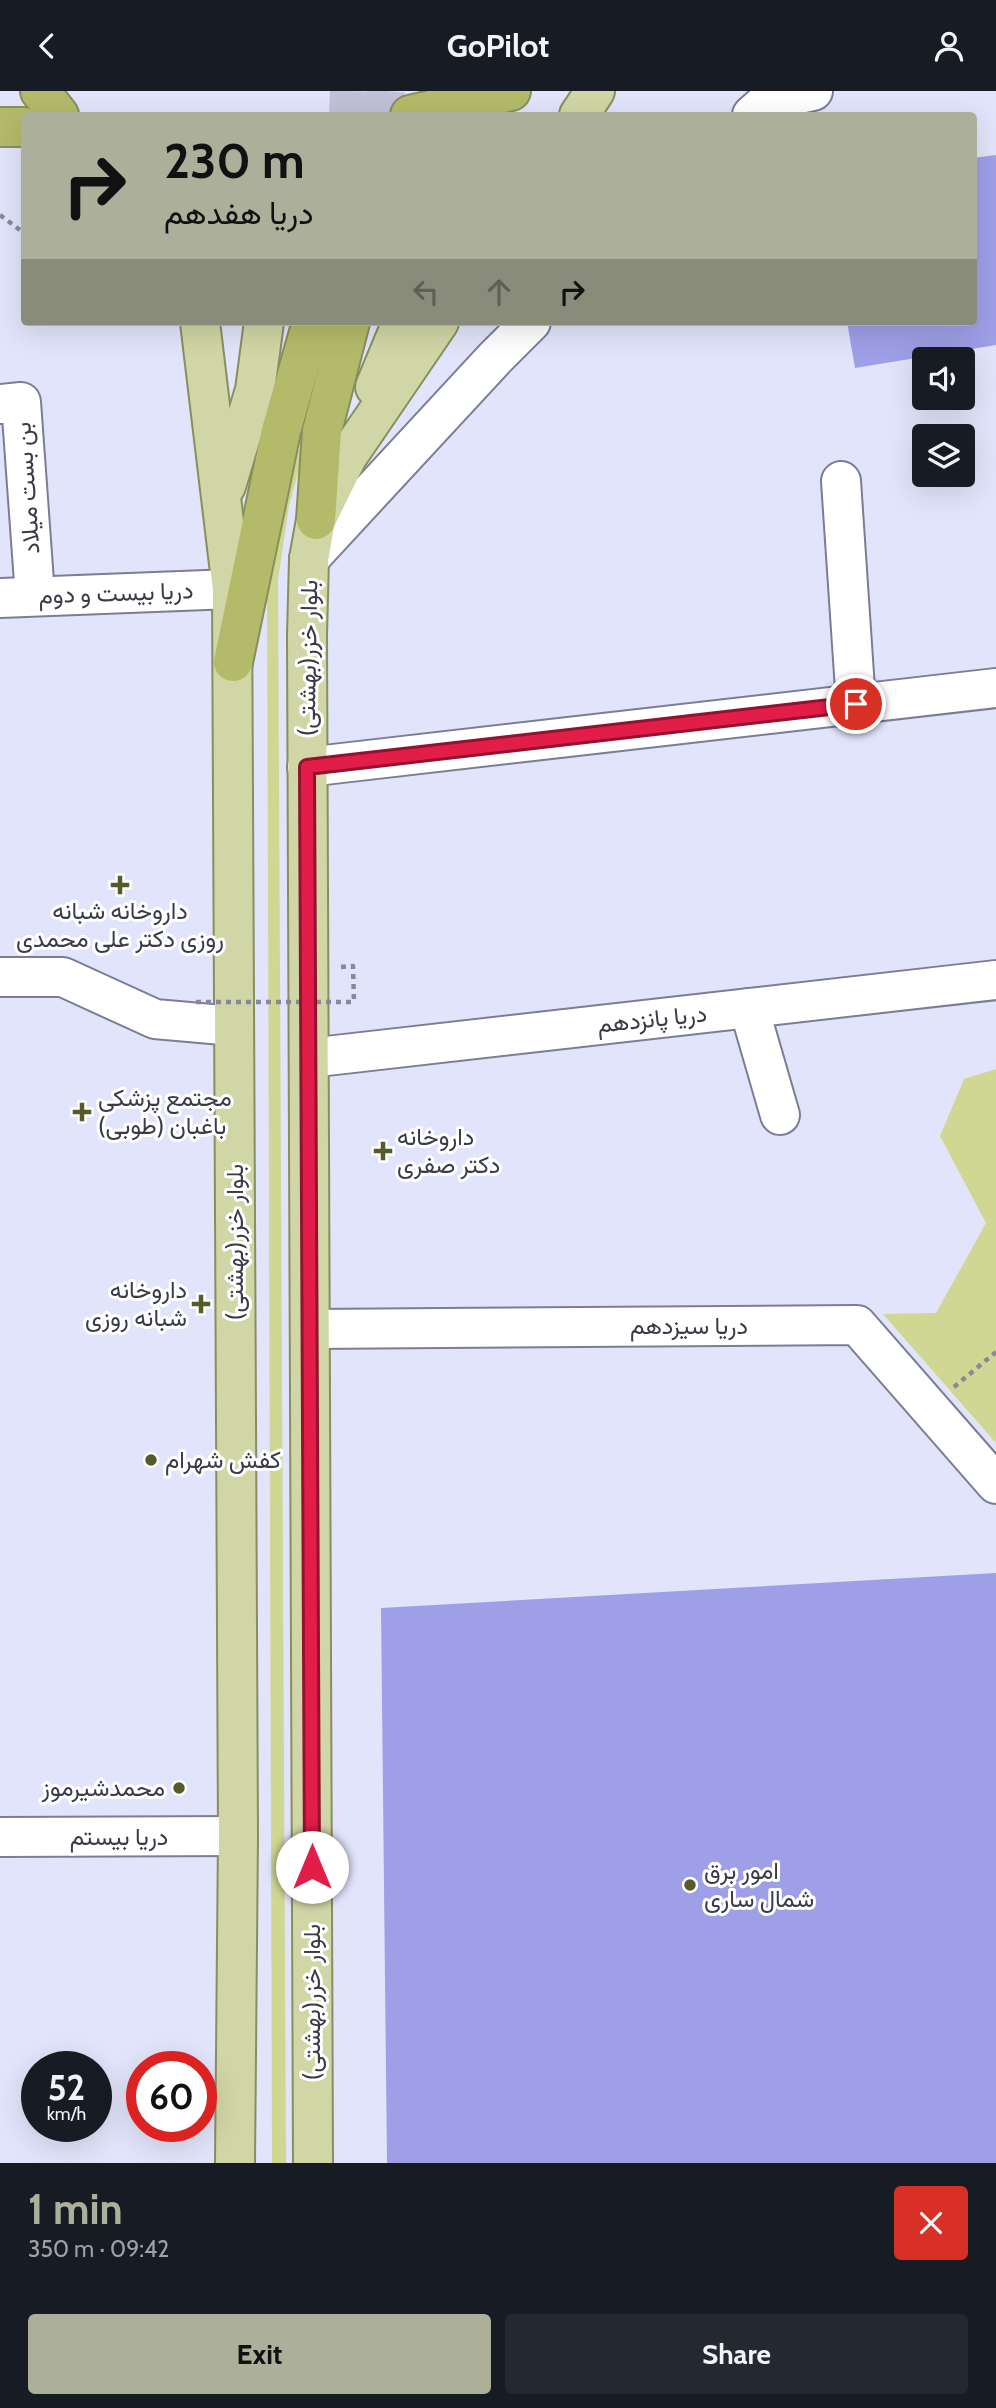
<!DOCTYPE html>
<meta charset="utf-8">
<style>
:root{--surface:#171b24;--page:#242831;--text:#f1f3f6;--muted:#9ea1a6;--accent:#acaf9a}
body{margin:0;font-family:Cabin,Vazirmatn,sans-serif;background:var(--page);color:var(--text);height:100vh;display:flex;flex-direction:column;font-size:26px;white-space:nowrap}
*{box-sizing:border-box;margin:0}
p{font-size:23px;color:var(--muted)}
.icon{flex:none;width:38px;height:38px;fill:none;stroke:currentColor;stroke-width:2;stroke-linecap:round;stroke-linejoin:round}
.map{position:relative;height:2072px;overflow:hidden}
.side{display:flex;flex-direction:column;background:var(--surface);flex:1}
.side>*{flex:none}
.hud{position:absolute;left:21px;top:21px;width:956px;height:214px;border-radius:7px;box-shadow:0 7px 28px #0002;background:#acaf9a;color:#111;overflow:hidden}
.controls{position:absolute;left:912px;top:256px;display:grid;gap:14px}
.controls a{display:grid;place-items:center;width:63px;height:63px;border-radius:7px;background:var(--surface);box-shadow:0 7px 28px #0002;font-size:35px}
.speed{position:absolute;left:21px;top:1960px;display:flex;gap:14px;font-size:35px;font-weight:700;text-align:center}
.speed>*{display:grid;place-content:center;width:91px;height:91px;border-radius:50%;background:var(--surface);box-shadow:0 7px 28px #0002;line-height:1}
.speed small{font-size:18px;font-weight:400}
.speed .limit{border:10px solid #d22;background:#fff;color:#111}
.pin{position:absolute;display:grid;place-items:center;width:60px;height:60px;color:#fff;margin:-30px;border:4px solid #fff;border-radius:50%;box-shadow:0 2px 7px #0007}
.me{position:absolute;width:77px;margin:-38px;rotate:0deg;stroke-linejoin:round;filter:drop-shadow(0 0 5px #0008)}
.turn{display:flex;align-items:center;gap:24px;height:147px;padding:0 28px;font-size:32px}
.turn .icon{width:91px;height:91px;stroke-width:2.5}
.turn b{display:block;font-size:49px;line-height:60px}
.lanes{display:flex;align-items:center;height:66px;padding:0 28px;background:#0003;justify-content:center;gap:35px;direction:ltr}
.lanes .off{opacity:.35}
.round{display:grid;place-items:center;flex:none;width:74px;height:74px;border-radius:7px;background:var(--page)}
.headline{display:flex;align-items:center;justify-content:space-between;height:119px;padding:0 28px}
h1{font-size:42px;font-weight:800;line-height:52px;color:var(--accent)}
.cta{display:flex;gap:14px;margin-top:auto;padding:14px 28px}
.cta a{flex:1;height:80px;border-radius:7px;background:var(--accent);color:#111;font-size:28px;font-weight:800;line-height:80px;text-align:center}
.cta a+a{background:var(--page);color:var(--text)}
header{display:flex;justify-content:space-between;align-items:center;height:91px;padding:0 28px;background:var(--surface);font-size:32px;font-weight:800}
.map>svg:first-child{display:block}
.green{fill:#d0d793}
.building{fill:#9e9fe7}
.lines{fill:none;stroke-linecap:round;stroke-linejoin:round}
.highway-tunnel{stroke:#c1c2d7;stroke-width:38;stroke-dasharray:38 19;stroke-linecap:butt}
.minor-casing{stroke:#7b7d97;stroke-width:42}
.major-casing{stroke:#898e5e;stroke-width:42}
.highway-casing{stroke:#898e5e;stroke-width:42}
.path{stroke:#878899;stroke-width:4.5;stroke-dasharray:5 5;stroke-linecap:butt}
.minor{stroke:#fff;stroke-width:38}
.major{stroke:#d1d6a6;stroke-width:38}
.highway{stroke:#b3bb6a;stroke-width:38}
.path-bridge{stroke:#878899;stroke-width:4.5;stroke-dasharray:5 5;stroke-linecap:butt}
.route-casing{stroke:#92132f;stroke-width:18}
.route{stroke:#e11d48;stroke-width:12}
.poi-dot{fill:#575b29;stroke:#fff;stroke-width:2.5}
.labels{text-anchor:middle;stroke-width:6;stroke-linejoin:round;paint-order:stroke}
.street-label{font-size:24px;fill:#3b3b47;stroke:#fff}
.poi-label{font-size:24px;fill:#3b3b47;stroke:#fff;text-anchor:start}
</style>
<header><svg class="icon" aria-label="back" viewBox="0 0 24 24"><path d="M15 5l-7 7 7 7"/></svg>GoPilot<svg class="icon" aria-label="person" viewBox="0 0 24 24"><circle cx="12" cy="8" r="4"/><path d="M4 21q1-7 8-7t8 7"/></svg></header>
<div class="map">
<svg width="996" height="2072" viewBox="0 0 996 2072">
<rect width="100%" height="100%" fill="#e2e4fb"/>
<g class="green">
<path d="M293,358L304,360L289,415L278,489L286,2072H272L267,489Z"/>
<path d="M996,978V1352L883,1223L936,1222L986,1132L940,1045L964,988Z"/>
</g>
<g class="building">
<path d="M996,64V254L855,277L847,231H973V67Z"/>
<path d="M996,1482V2072H387L381,1517Z"/>
</g>
<g class="lines">
<g class="highway-tunnel">
<path d="M348,24L349,0"/>
<path d="M384,24L386,0"/>
</g>
<defs>
<g id="minor">
<path d="M752,24L768,10L813,0"/>
<path d="M0,313L21,311L35,505"/>
<path d="M841,390L856,613"/>
<path d="M309,468L495,267L531,231"/>
<path d="M0,507L232,498"/>
<path d="M307,676L996,597"/>
<path d="M0,886H63L155,928L234,935"/>
<path d="M749,917L780,1024"/>
<path d="M309,967L996,889"/>
<path d="M310,1238L857,1234L996,1393"/>
<path d="M0,1746L238,1745"/>
</g>
<g id="major">
<path d="M579,24L595,0"/>
<path d="M200,231L232,498L238,1745L235,2072"/>
<path d="M375,296L402,231"/>
<path d="M226,395L255,299L264,231"/>
<path d="M313,2072L307,544L309,468L316,429L347,366L439,231"/>
</g>
<g id="highway">
<path d="M40,0L59,24"/>
<path d="M410,24L511,0"/>
<path d="M0,36H24"/>
<path d="M316,429L322,340L350,231"/>
<path d="M233,571L281,340L312,231"/>
</g>
</defs>
<use href="#minor" class="minor-casing"/>
<use href="#major" class="major-casing"/>
<use href="#highway" class="highway-casing"/>
<g class="path">
<path d="M0,124L24,142"/>
<path d="M341,876L353,875L354,911"/>
<path d="M954,1296L996,1261"/>
</g>
<use href="#minor" class="minor"/>
<use href="#major" class="major"/>
<use href="#highway" class="highway"/>
<path class="path-bridge" d="M196,911H354"/>
</g>
<g class="lines">
<defs>
<path id="route" d="M312,1776L307,676L856,613"/>
</defs>
<use href="#route" class="route-casing"/>
<use href="#route" class="route"/>
</g>
<g class="poi-dot">
<path d="M116.5 783.5h7v7h7v7h-7v7h-7v-7h-7v-7h7z"/>
<path d="M78.5 1010.5h7v7h7v7h-7v7h-7v-7h-7v-7h7z"/>
<path d="M379.5 1049.5h7v7h7v7h-7v7h-7v-7h-7v-7h7z"/>
<path d="M197.5 1202.5h7v7h7v7h-7v7h-7v-7h-7v-7h7z"/>
<circle cx="151" cy="1369" r="7"/>
<circle cx="179" cy="1697" r="7"/>
<circle cx="690" cy="1794" r="7"/>
</g>
<g class="labels">
<g class="street-label">
<text transform="translate(27 397) rotate(-94)" y="8">بن بست میلاد</text>
<text transform="translate(116 502) rotate(-2)" y="8">دریا بیست و دوم</text>
<text transform="translate(308 567) rotate(-89)" y="8">بلوار خزر(بهشتی)</text>
<text transform="translate(652 928) rotate(-6)" y="8">دریا پانزدهم</text>
<text transform="translate(235 1151) rotate(-90)" y="8">بلوار خزر(بهشتی)</text>
<text x="689" y="1243">دریا سیزدهم</text>
<text x="119" y="1754">دریا بیستم</text>
<text transform="translate(312 1911) rotate(-90)" y="8">بلوار خزر(بهشتی)</text>
</g>
<g class="poi-label">
<text x="120" y="828" text-anchor="middle">داروخانه شبانه<tspan x="120" dy="28">روزی دکتر علی محمدی</tspan></text>
<text x="98" y="1015">مجتمع پزشکی<tspan x="98" dy="28">باغبان (طوبی)</tspan></text>
<text x="397" y="1054">داروخانه<tspan x="397" dy="28">دکتر صفری</tspan></text>
<text x="187" y="1207" text-anchor="end">داروخانه<tspan x="187" dy="28">شبانه روزی</tspan></text>
<text x="165" y="1377">کفش شهرام</text>
<text x="165" y="1705" text-anchor="end">محمدشیرموز</text>
<text x="704" y="1788">امور برق<tspan x="704" dy="28">شمال ساری</tspan></text>
</g>
</g>
</svg>
<div class="controls">
<a><svg class="icon" aria-label="sound" viewBox="0 0 24 24"><path d="M4 9h4l5-4v14l-5-4H4zM17 9q2 3 0 6"/></svg></a>
<a><svg class="icon" aria-label="layers" viewBox="0 0 24 24"><path d="M12 4l9 5-9 5-9-5zM3 14l9 5 9-5"/></svg></a>
</div>
<div class="speed"><div>52<small>km/h</small></div><div class="limit">60</div></div>
<div class="pin" style="left:856px;top:613px;background:#d93025"><svg class="icon" aria-label="arrive" viewBox="0 0 24 24"><path d="M6 21V4h12l-3 4 3 4H6"/></svg></div>
<svg class="me" style="left:312px;top:1776px" viewBox="-20 -20 40 40"><circle r="19" fill="#fff"/><path d="M0-13L10 11 0 6-10 11z" fill="#e11d48"/></svg>
<div class="hud">
<div class="turn"><svg class="icon" aria-label="right" viewBox="0 0 24 24"><path d="M7 20v-9h11M14 6l5 5-5 5"/></svg><div><b>230 m</b>دریا هفدهم</div></div>
<div class="lanes"><svg class="icon off" aria-label="left" viewBox="0 0 24 24"><path d="M17 20v-9H6M10 6l-5 5 5 5"/></svg><svg class="icon off" aria-label="ahead" viewBox="0 0 24 24"><path d="M12 20V5M6 11l6-6 6 6"/></svg><svg class="icon" aria-label="right" viewBox="0 0 24 24"><path d="M7 20v-9h11M14 6l5 5-5 5"/></svg></div>
</div>
</div>
<section class="side">
<div class="headline"><div><h1>1 min</h1><p>350 m · 09:42</p></div><a class="round" style="background:#d93025;color:#fff"><svg class="icon" aria-label="close" viewBox="0 0 24 24"><path d="M6 6l12 12M18 6L6 18"/></svg></a></div>
<div class="cta"><a>Exit</a><a>Share</a></div>
</section>
